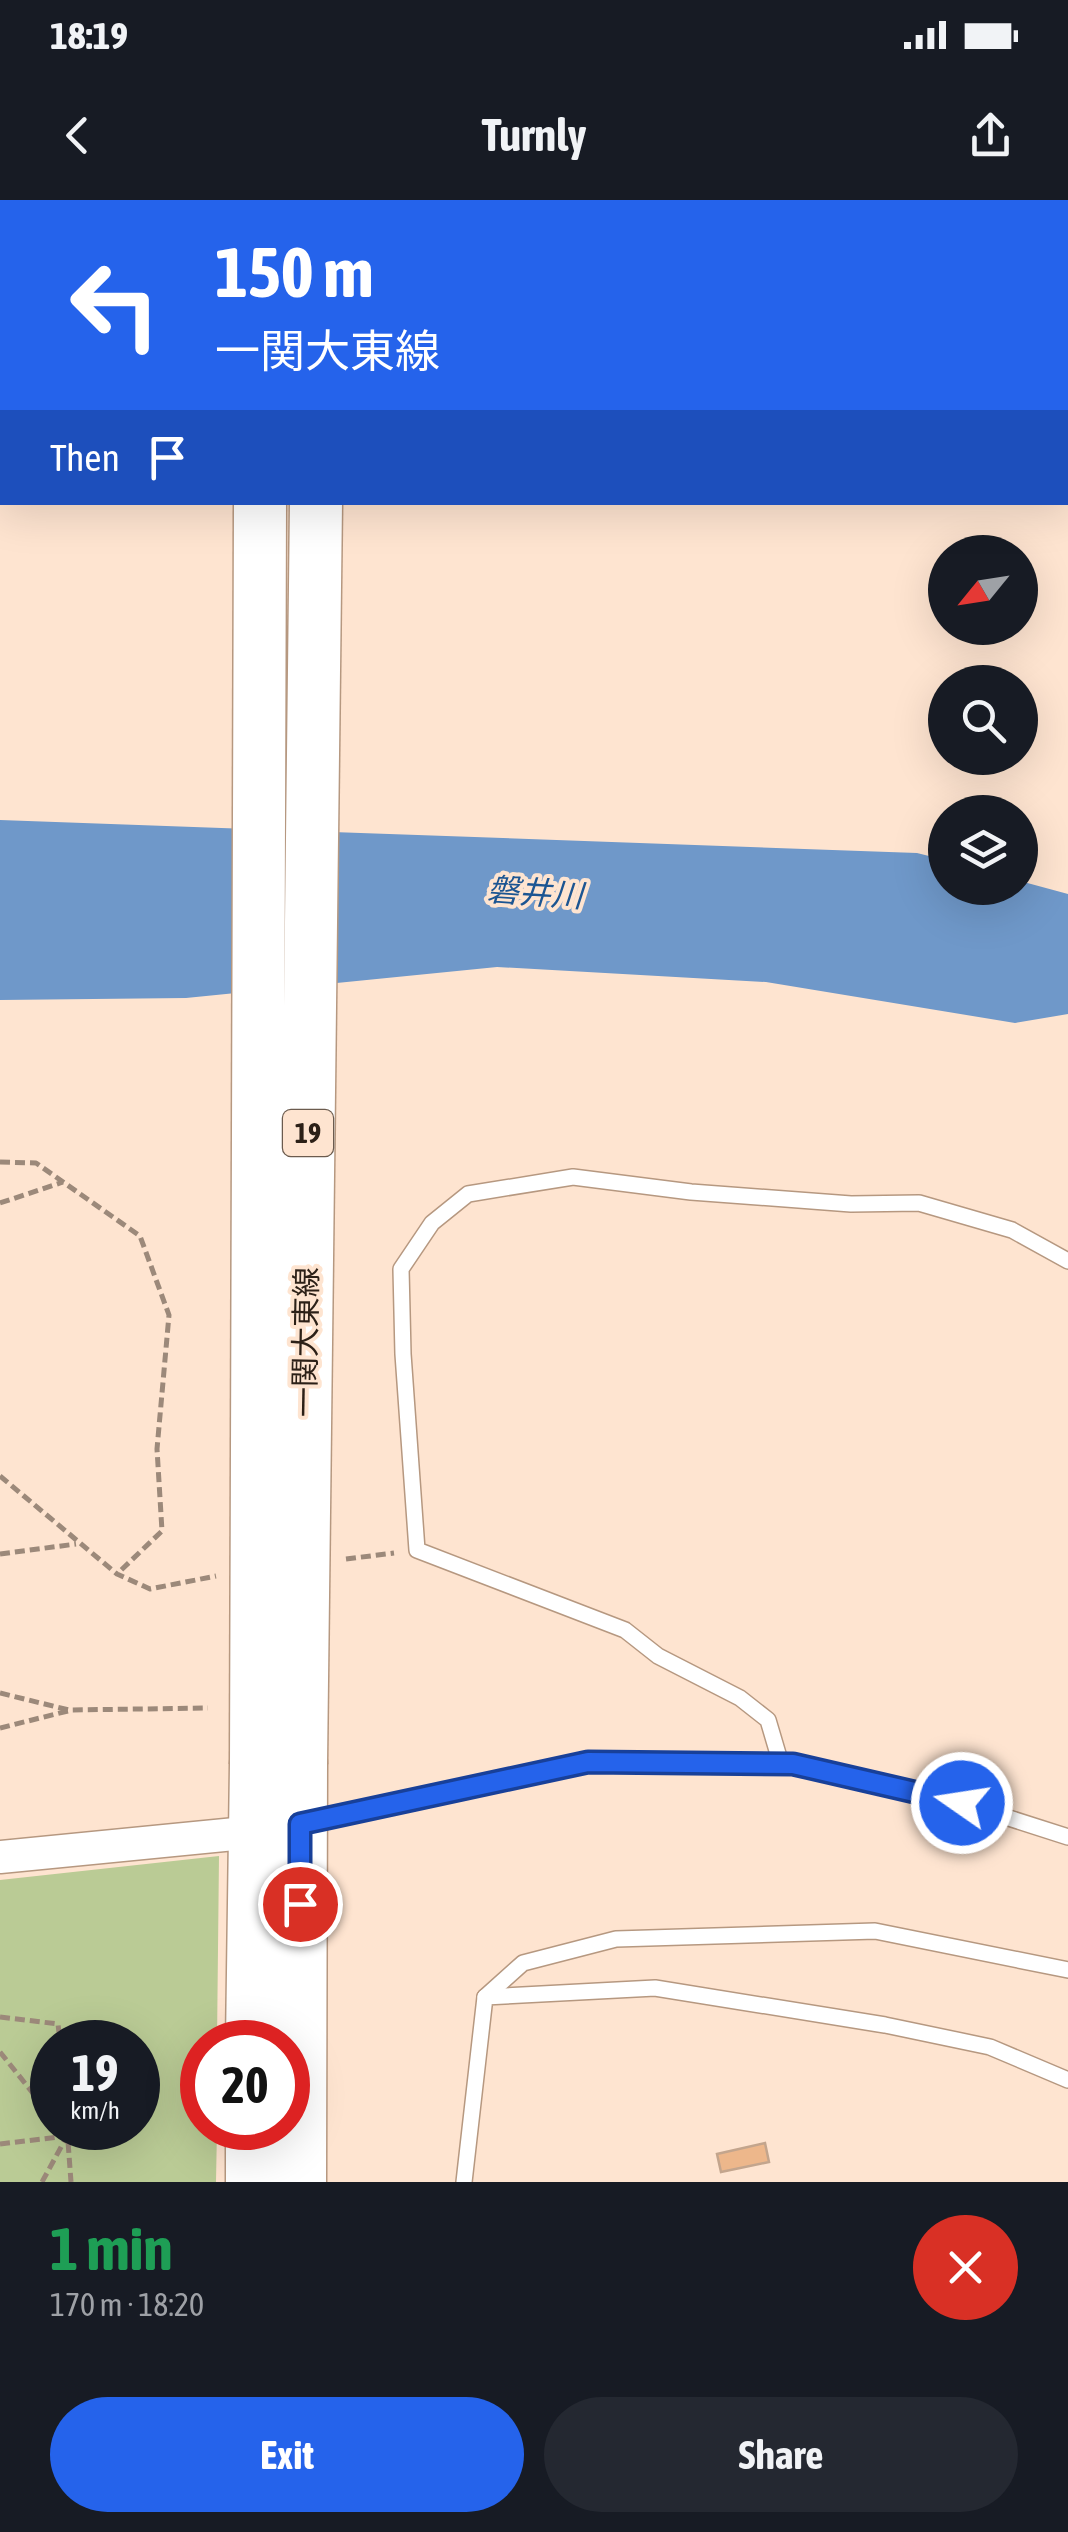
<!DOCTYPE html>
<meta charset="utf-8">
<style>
:root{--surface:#171b24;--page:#242831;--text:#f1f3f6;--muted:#9ea1a6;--accent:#2563eb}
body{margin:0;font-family:"Asap Condensed","Noto Sans JP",sans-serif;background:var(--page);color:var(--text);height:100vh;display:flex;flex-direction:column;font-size:38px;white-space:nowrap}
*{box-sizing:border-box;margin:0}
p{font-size:32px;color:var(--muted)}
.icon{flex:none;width:55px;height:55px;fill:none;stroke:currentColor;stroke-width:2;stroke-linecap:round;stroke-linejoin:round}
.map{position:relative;height:1982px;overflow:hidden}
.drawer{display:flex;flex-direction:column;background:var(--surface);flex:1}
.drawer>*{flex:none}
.hud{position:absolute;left:0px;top:0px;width:1070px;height:305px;box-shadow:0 10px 40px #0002;background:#2563eb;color:#fff;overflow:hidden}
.needle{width:65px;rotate:240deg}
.controls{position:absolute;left:928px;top:335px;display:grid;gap:20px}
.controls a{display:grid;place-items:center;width:110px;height:110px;border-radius:50%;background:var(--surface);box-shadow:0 10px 40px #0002;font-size:50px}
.speed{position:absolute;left:30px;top:1820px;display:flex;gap:20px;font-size:50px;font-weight:700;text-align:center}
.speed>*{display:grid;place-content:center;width:130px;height:130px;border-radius:50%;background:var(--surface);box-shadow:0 10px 40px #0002;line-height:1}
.speed small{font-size:25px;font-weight:400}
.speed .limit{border:15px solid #d22;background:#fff;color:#111}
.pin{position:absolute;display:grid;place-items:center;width:85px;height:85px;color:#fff;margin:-42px;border:5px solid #fff;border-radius:50%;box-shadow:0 2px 10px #0007}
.me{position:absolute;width:110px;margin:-55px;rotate:283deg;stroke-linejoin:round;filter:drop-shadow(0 0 8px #0008)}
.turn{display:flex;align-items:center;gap:35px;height:210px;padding:0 50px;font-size:45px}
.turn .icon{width:130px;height:130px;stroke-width:2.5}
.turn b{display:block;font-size:70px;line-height:85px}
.then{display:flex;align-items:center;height:95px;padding:0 50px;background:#0003;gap:20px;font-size:38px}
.round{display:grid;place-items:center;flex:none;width:105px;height:105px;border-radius:52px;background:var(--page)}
.headline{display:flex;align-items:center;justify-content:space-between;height:170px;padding:0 50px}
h1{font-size:60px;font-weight:700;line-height:75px;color:#1e9e55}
.primary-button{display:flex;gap:20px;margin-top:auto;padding:20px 50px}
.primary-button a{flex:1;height:115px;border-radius:60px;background:var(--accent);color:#fff;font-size:40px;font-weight:700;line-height:115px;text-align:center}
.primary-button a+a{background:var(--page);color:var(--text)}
.status{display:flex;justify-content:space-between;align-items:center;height:70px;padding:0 50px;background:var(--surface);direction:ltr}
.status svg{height:28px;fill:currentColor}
header{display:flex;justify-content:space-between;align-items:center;height:130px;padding:0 50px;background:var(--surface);font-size:45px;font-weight:700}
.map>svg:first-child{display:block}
.green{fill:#bacb95;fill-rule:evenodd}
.water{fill:#6f98c9}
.building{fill:#edb78b;stroke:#c3a58d;stroke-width:2.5}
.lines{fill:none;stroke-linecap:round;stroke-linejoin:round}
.lane-casing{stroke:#b69880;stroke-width:18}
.street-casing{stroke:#b69880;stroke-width:35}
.primary-casing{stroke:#b69880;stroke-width:55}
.path{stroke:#9c897a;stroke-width:5;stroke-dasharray:10 5;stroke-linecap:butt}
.lane{stroke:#fff;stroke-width:15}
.street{stroke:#fff;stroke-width:32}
.primary{stroke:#fff;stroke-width:52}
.primary-bridge-casing{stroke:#b69880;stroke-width:55;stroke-linecap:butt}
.primary-bridge{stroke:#fff;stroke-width:52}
.route-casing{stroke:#184099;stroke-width:25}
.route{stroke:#2563eb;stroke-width:18}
.labels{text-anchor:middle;stroke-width:8;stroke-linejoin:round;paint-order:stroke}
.shield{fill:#fee4d0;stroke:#6b5b4e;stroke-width:2.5}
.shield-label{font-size:28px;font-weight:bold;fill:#2c2017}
.street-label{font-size:30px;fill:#2c2017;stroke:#fee4d0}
.water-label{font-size:32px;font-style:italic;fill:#1c5592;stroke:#fee4d0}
</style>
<div class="status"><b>18:19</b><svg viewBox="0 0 49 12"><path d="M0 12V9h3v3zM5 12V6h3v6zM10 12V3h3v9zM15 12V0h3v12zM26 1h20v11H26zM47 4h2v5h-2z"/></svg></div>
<header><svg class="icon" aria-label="back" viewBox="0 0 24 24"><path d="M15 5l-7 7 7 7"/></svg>Turnly<svg class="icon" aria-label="share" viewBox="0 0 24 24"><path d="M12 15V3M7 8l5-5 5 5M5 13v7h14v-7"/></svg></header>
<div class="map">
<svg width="1068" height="1982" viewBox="0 0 1068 1982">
<rect width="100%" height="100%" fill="#fee4d0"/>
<path class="green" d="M219,1656L217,1842H202V1928H217L216,1982H0V1680ZM52,1842H138V1928H52Z"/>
<path class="water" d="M0,620L917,653L945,660V688H1020V681L1068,694V814L1015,823L766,782L497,767L186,798L0,800Z"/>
<path class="building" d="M765,1943L769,1962L721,1972L717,1954Z"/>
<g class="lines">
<defs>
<g id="lane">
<path d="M21,2V0"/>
<path d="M0,50L2,48"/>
<path d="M781,1564L768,1520L740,1498L658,1456L625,1430L417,1350L403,1154L401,1069L432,1023L468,994L573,977L691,992L851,1004L919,1003L1012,1030L1068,1061"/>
<path d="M308,1622L588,1562L793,1564L962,1603L1068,1637"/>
<path d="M485,1797L523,1763L616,1739L875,1731L1068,1770"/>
<path d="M464,1982L485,1797L655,1788L885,1825L990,1847L1068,1880"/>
</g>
<path id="street" d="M0,1657L256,1632"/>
<g id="primary">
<path d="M262,2V0"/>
<path d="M320,2V0"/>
<path d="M252,1842L256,1564"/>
<path d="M252,1928V1982"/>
<path d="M300,1982L301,1564"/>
</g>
</defs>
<use href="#lane" class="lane-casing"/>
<use href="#street" class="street-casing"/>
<use href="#primary" class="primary-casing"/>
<g class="path">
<path d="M0,962L36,963L140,1036L169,1115L157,1249L162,1331L117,1374"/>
<path d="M0,1003L63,982"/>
<path d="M0,1276L117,1374L150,1389L216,1376"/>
<path d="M0,1354L76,1344"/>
<path d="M346,1359L394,1353"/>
<path d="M0,1493L69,1510"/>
<path d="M0,1528L72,1510L208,1508"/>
<path d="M0,1817L58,1824L60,1842"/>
<path d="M0,1852L52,1917"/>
<path d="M67,1928L71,1982"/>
<path d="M0,1944L68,1936"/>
<path d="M42,1982L66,1938"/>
</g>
<use href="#lane" class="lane"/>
<use href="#street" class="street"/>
<use href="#primary" class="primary"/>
<defs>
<g id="primary-bridge">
<path d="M256,1564L260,302"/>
<path d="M301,1564L316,302"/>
</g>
</defs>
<use href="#primary-bridge" class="primary-bridge-casing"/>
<use href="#primary-bridge" class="primary-bridge"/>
</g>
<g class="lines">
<defs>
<path id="route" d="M300,1704V1624L588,1562L793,1564L962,1603"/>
</defs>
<use href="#route" class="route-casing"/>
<use href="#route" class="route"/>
</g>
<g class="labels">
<rect class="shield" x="283" y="910" width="50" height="46" rx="8"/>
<g class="shield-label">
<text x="308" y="943">19</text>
</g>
<g class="street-label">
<text transform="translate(306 1142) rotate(-89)" y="10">一関大東線</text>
</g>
<g class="water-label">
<text transform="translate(535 693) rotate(4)" y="11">磐井川</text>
</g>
</g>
</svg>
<div class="controls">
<a><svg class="needle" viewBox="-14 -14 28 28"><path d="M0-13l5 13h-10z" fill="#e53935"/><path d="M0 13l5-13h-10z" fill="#9ea1a6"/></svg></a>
<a><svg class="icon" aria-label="search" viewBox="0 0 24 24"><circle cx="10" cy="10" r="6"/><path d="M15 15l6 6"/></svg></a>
<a><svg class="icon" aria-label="layers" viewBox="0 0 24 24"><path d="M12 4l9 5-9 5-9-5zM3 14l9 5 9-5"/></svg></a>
</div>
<div class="speed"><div>19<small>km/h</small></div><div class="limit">20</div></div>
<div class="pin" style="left:300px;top:1704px;background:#d93025"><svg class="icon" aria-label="arrive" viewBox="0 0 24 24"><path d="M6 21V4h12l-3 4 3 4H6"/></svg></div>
<svg class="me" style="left:962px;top:1603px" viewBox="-20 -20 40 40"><circle r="17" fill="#2563eb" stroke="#fff" stroke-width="3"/><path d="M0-11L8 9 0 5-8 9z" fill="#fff"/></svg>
<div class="hud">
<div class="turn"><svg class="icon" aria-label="left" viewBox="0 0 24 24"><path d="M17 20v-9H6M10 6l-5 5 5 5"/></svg><div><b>150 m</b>一関大東線</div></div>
<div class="then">Then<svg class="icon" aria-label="arrive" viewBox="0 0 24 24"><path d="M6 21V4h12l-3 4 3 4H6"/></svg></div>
</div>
</div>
<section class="drawer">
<div class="headline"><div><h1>1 min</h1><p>170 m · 18:20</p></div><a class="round" style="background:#d93025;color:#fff"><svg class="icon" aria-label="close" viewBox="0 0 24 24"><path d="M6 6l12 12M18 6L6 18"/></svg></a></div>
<div class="primary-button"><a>Exit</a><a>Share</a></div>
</section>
